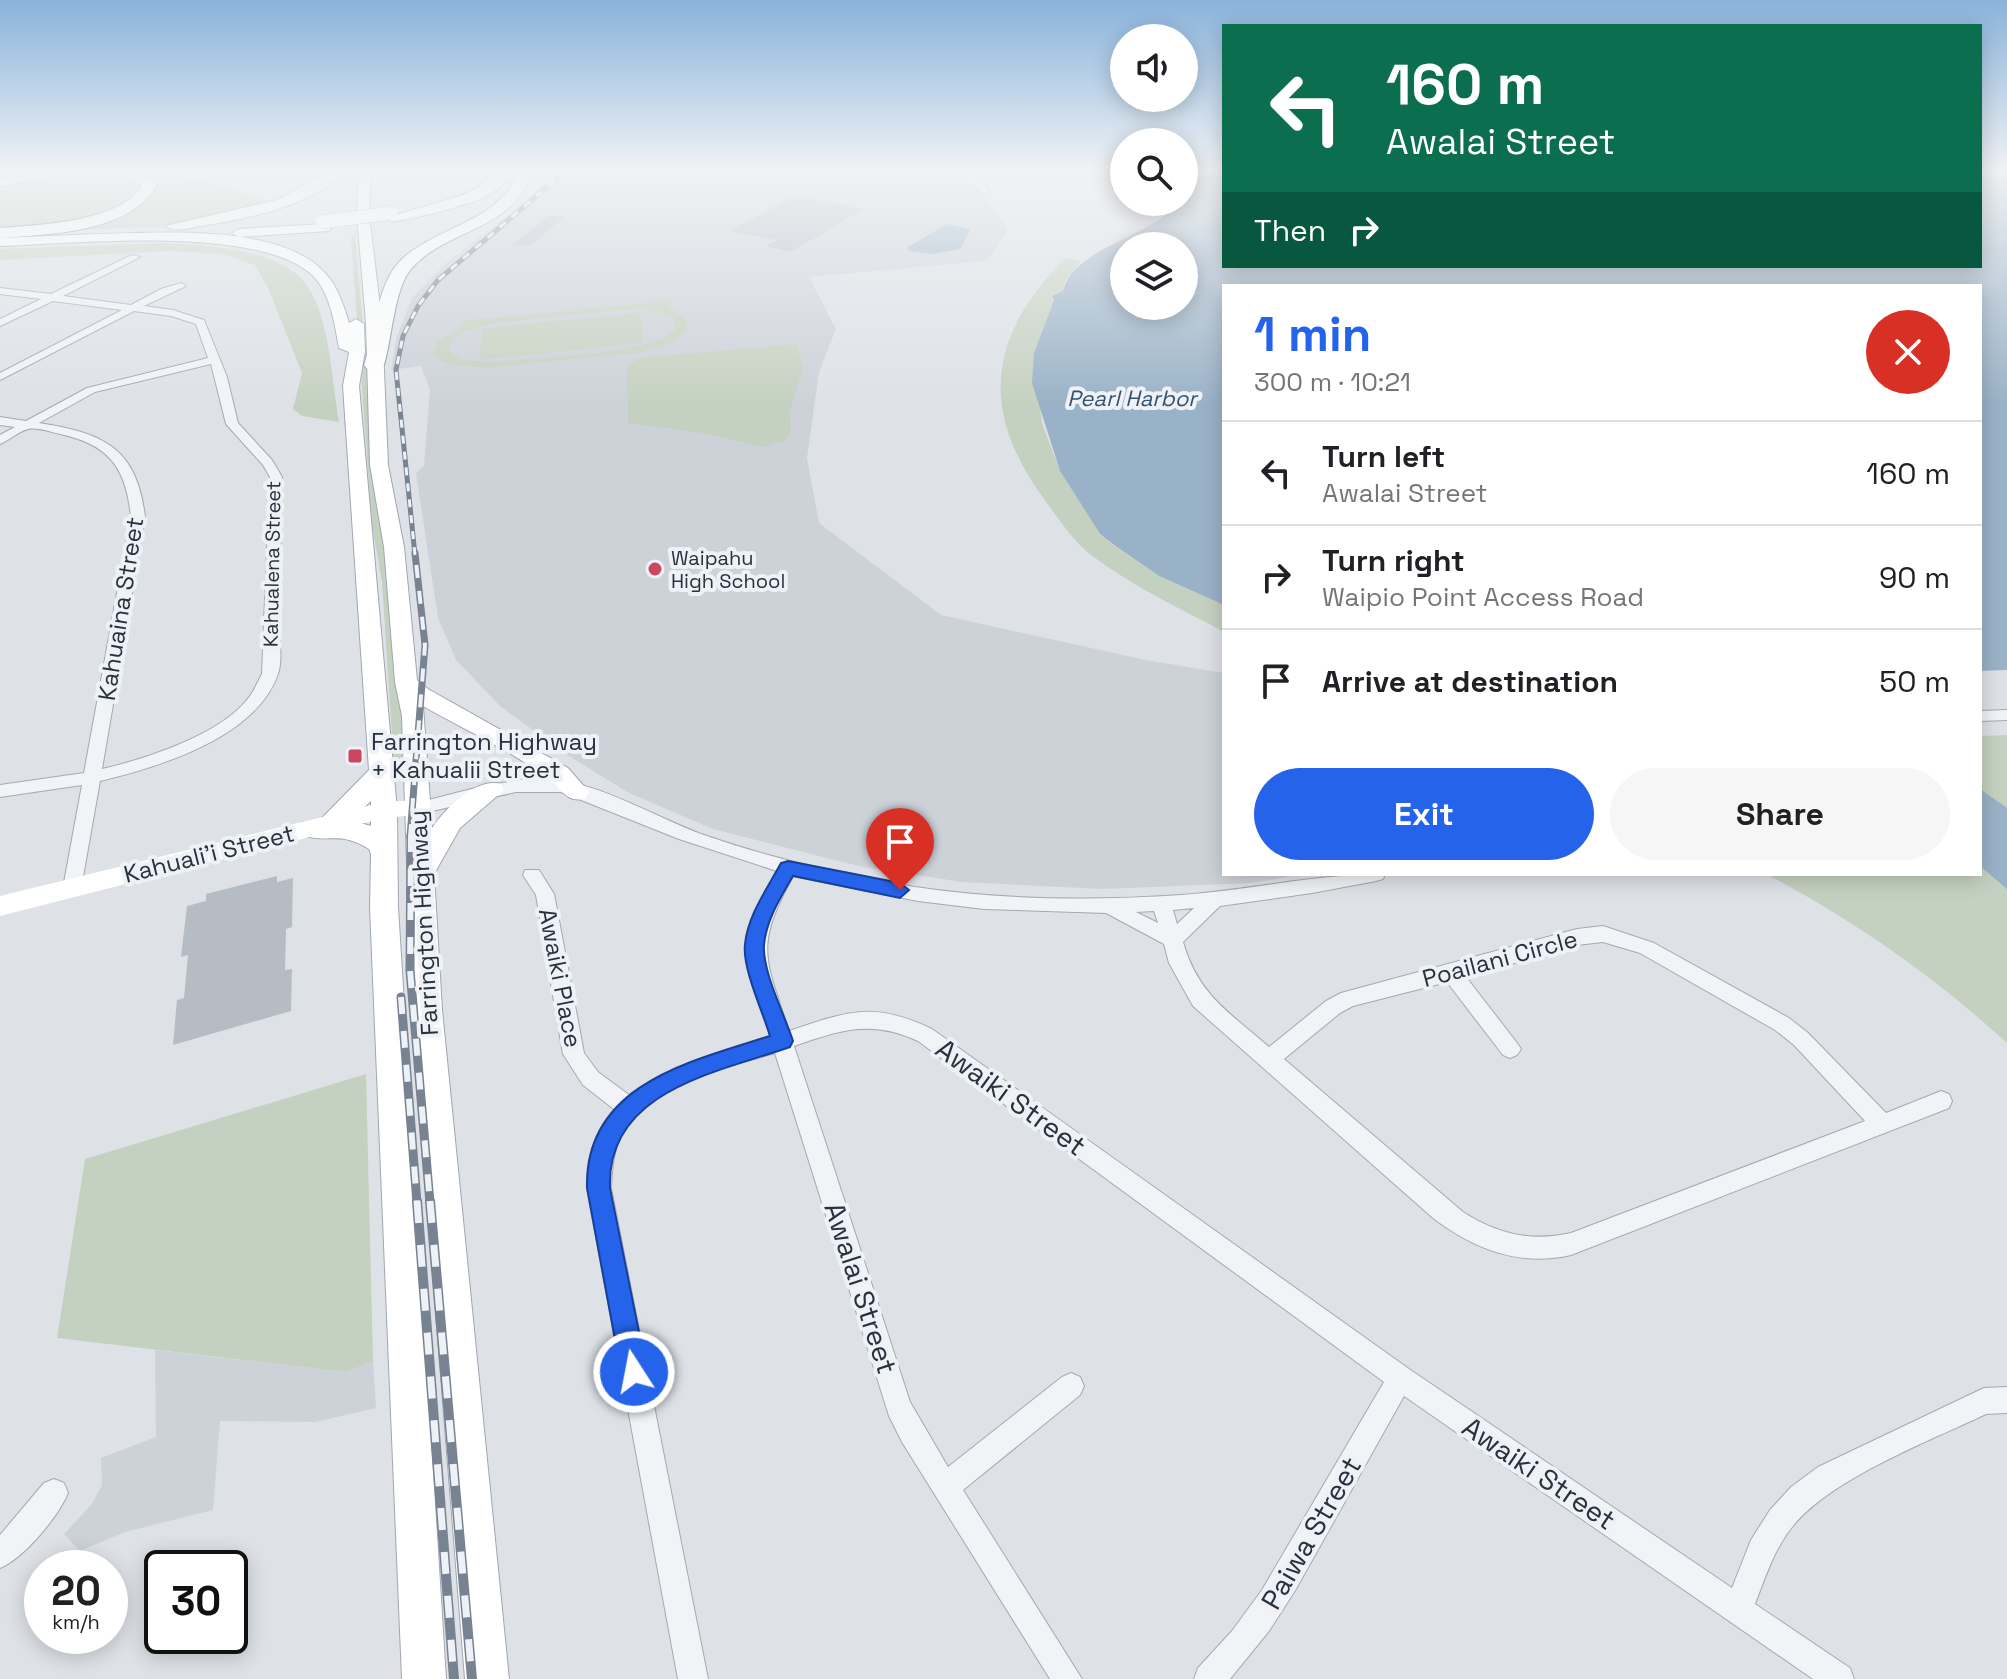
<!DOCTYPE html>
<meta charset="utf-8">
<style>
:root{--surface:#fff;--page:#f6f6f6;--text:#202124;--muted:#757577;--line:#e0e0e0;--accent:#2563eb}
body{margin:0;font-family:"Space Grotesk",sans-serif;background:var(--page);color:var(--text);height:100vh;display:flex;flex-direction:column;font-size:30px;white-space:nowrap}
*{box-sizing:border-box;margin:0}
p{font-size:26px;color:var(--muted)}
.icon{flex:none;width:44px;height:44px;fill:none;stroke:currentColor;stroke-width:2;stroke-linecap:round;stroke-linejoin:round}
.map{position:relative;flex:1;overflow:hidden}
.panel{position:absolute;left:1222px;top:284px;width:760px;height:592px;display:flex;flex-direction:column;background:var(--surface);border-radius:0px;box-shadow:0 4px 20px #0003}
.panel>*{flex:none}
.guide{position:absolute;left:1222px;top:24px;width:760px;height:244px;border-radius:0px;box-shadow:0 4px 20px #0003;background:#0b6e4f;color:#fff;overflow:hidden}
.buttons{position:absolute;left:1110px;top:24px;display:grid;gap:16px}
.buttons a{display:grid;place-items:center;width:88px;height:88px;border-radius:50%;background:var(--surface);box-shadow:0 4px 20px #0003;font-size:40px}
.speed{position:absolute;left:24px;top:1550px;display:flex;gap:16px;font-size:40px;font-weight:700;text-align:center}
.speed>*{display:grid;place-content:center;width:104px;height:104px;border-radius:50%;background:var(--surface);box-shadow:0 4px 20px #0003;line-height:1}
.speed small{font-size:20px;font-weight:400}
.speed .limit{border:4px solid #111;border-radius:12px;background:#fff;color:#111}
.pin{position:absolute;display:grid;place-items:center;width:68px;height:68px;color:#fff;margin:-82px -34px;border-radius:50% 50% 50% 0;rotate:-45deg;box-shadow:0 0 8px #0007}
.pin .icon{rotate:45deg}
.me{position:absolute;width:88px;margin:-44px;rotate:349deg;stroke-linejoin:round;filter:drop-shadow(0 0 6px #0008)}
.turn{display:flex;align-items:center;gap:28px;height:168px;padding:0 32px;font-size:36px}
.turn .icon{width:104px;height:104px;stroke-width:2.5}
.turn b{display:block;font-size:56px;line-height:68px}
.then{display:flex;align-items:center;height:76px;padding:0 32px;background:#0003;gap:16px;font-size:30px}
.round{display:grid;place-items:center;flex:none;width:84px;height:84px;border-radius:42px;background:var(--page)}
.summary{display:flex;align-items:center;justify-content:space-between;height:136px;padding:0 32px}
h1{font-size:48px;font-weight:700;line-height:60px;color:var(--accent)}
.button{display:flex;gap:16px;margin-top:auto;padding:16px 32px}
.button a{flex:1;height:92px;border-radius:48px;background:var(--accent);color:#fff;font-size:32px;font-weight:700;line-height:92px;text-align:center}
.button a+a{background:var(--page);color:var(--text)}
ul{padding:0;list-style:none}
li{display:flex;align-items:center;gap:24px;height:104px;padding:0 32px;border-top:2px solid var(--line)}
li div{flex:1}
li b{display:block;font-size:30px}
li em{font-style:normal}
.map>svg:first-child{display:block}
.built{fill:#cdd2d9}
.green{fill:#c5d1c0;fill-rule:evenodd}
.water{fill:#9ab2c7;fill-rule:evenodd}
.building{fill:#b6bcc4}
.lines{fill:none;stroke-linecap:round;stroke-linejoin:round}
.street-casing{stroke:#a4a9b1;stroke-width:2}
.primary-casing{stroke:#9ea7b3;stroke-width:2}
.highway-casing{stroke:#86919e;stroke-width:2}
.street{fill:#f1f3f6;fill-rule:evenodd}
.secondary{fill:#fff;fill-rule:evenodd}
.primary{fill:#fff;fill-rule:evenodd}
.highway{fill:#fff;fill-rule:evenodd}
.rail-far3-casing{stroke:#788391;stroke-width:5}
.rail-far2-casing{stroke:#788391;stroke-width:7}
.rail-far1-casing{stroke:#788391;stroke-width:9}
.rail-casing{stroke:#788391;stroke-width:10}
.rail-far3{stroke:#eef1f5;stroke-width:3;stroke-dasharray:8;stroke-linecap:butt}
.rail-far2{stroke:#eef1f5;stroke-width:4;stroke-dasharray:13;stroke-linecap:butt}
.rail-far1{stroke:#eef1f5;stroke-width:6;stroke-dasharray:17;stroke-linecap:butt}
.rail{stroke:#eef1f5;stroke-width:7;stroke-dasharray:22;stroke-linecap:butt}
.primary-bridge-casing{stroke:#9ea7b3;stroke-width:14;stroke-linecap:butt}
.primary-bridge{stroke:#fff;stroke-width:13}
.route{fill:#2563eb;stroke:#184099;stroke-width:2}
.poi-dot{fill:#ca4661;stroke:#eef1f5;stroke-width:3}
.labels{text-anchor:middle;stroke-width:8;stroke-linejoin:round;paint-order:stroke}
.far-poi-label{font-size:20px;fill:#28313e;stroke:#eef1f5;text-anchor:start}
.far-street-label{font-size:20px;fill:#28313e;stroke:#eef1f5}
.far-water-label{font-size:22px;font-style:italic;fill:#335271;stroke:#eef1f5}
.street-label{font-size:24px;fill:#28313e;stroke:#eef1f5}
.poi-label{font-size:24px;fill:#28313e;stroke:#eef1f5;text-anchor:start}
.near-street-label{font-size:28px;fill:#28313e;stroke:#eef1f5}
</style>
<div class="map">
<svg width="2007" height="1679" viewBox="0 0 2007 1679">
<rect width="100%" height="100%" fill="#dee2e7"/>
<g class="built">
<path d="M546,170H957L985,198L1005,226L1007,230L990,258L983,261L809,277L836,329L819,372L807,458L819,523L941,615L1146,660L1224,673V874H1306L1251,883L1103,889L962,882L858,866L713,829L629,793L572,758L501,707L456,660L438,618L416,473L424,466L430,390L421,366L391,370L396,339L412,298L445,264L532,196L541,185Z"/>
<path d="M155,1350L345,1372L373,1362L376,1408L315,1422L220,1421L213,1510L125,1532L80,1551L64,1534L92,1504L102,1485L101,1458L156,1437Z"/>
</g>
<g class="green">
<path d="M119,170C176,170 219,184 272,202L166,226L43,232L143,202L157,185L153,179Z"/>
<path d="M96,173C112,174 135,172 142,189C104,225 49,225 0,231V184L56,175Z"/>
<path d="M351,237H355L382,536L394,641L408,716V779L395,782L382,582L372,525Z"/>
<path d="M162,243C206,246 285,247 310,290C330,323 332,383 339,422L302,416L293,409L302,373L269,290L255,265L222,254L170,251L0,260V249Z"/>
<path d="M1065,258L1081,261L1065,282L1063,291L1052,296L1054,300L1034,353L1042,423L1060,471L1100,534L1113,545L1159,576L1224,605V632C1179,608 1132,586 1091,555C1072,540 1058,518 1044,499C978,409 989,335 1065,258Z"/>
<path d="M669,301L670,308L687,320V330L673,342L643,352L487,368L452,365L441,361L434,353L437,342L461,327V321ZM633,309L657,311L673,319L675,329C653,356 525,358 487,362L464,360L448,351L454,337L468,330L497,323Z"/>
<path d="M640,313L643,343L479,360L483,328Z"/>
<path d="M796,344L803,368L790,410L791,432L785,441L764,447L702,433L628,423L627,366L640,358Z"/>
<path d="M2007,735V1043C1935,977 1852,919 1766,874H1980V736Z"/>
<path d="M366,1074L373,1362L345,1372L57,1338L85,1159Z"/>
</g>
<g class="water">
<path d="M1215,170H1224V266H1980V170H2007V670L1980,671V286H1224V605L1159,576L1114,545L1100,534L1060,471L1032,383L1034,353L1054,300L1052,296L1063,291C1073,250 1141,239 1171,210V202H1184V183ZM1124,246H1184V306H1124Z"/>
<path d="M947,224L971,229L960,249L932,254L908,251V247Z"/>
<path d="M1980,789L2007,808V889L1980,866Z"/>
</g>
<g class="building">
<path d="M795,196L864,209L791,252L765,246L776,240L730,231Z"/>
<path d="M548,216L565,217L530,246L513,245Z"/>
<path d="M277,876V882L293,878L292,927L286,929L285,970L292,969L291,1011L173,1045L177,1000L184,998L188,955L181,957L187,906L206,901V894Z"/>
</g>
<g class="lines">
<defs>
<g id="street">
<path d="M961,170H969L988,189V193H982Z"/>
<path d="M132,255L140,257L63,296L131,305L161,289L181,283L186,286L144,306L173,310L204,320L227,377L238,423L272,460L282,477C281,526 280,576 279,625C279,640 283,659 278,674C256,738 159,767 100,781L81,888L79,893H65L63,888L82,785L0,797V785L84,773L131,517C126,468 110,445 60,434C51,432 37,427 28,429C19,431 10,440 0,444V435L15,427L0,425V417L26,421L87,388L208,358L196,324L171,316L134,311L0,380V373L122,310L53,301L0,326V319L41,299L0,294V288L51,294ZM211,364L226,424L263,465L270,477L262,674C258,681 255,689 250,696C223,734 146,759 102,769L145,517C137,448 104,433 39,423L95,392Z"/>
<path d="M2007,710V720L1980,721V711Z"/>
<path d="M533,778C592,777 649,815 704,835C773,859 843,875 915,887C1002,900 1093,901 1181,895C1249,890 1317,874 1385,874L1383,879L1376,881L1312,893L1220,906L1183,942C1198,995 1230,1013 1269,1047L1326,1001L1341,993L1577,929L1603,926L1654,943L1789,1018L1808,1033L1886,1113L1941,1091L1949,1094L1952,1101L1949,1108L1571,1255C1519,1267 1474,1249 1433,1218L1193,1006L1169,963L1164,944L1106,913L984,909L918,901L793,876C754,948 765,957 789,1031C848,1011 873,1001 932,1029L1409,1369L1732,1588L1751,1540L1770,1510L1791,1487L1818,1467L1984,1388L2007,1387V1413L1986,1414C1928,1442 1826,1480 1789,1531C1773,1553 1765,1578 1755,1604L1850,1668L1854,1679H1813L1404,1396L1296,1589L1269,1631L1230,1679H1194L1198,1668L1232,1631L1262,1590L1384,1382L918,1041C871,1019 840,1030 794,1046L910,1402L948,1467L1062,1377L1071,1373L1080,1377L1084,1386L1080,1395L963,1490L1082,1679H1050L902,1442L889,1416L775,1053C723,1068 653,1083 623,1133C613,1150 612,1169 611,1188L708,1679H678L587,1188C591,1159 595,1132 615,1110L583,1085L563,1054L536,895L523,875L525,870H539L554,894L584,1053L598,1072L629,1095C672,1065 720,1051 770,1036L746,961C745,927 761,900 777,871L679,839L561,792H516L419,814L410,808L413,804L483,786ZM1194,908L1177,924L1173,910ZM1154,911L1158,923L1136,912ZM1603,942L1640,953L1775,1030L1794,1045L1865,1121L1571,1233C1531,1242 1497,1234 1463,1212L1284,1059L1340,1013L1353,1006L1447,982L1503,1055L1510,1058L1517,1055L1521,1049L1517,1043L1466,977L1577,945Z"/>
<path d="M54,1479L64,1483L68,1493C58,1517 24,1558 0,1568V1535L44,1483Z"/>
</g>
<g id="primary">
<path d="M333,170H346C310,207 250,218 201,226C190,228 175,233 165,226L277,200Z"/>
<path d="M363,170H375L370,183L369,215L382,323L388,465L404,547L417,680L428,689L568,768L589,792L586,798C567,804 563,790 550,780C514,752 463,729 423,706L432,828C445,809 476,777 501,784L504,790L460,828L434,874L442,1010L509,1679H465L412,1010L402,716L395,682L384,547L370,465L366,323L357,215L358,183Z"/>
<path d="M495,170H507C483,208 432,214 391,222L385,218L464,195L479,187Z"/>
<path d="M324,224L331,228L329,231L239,237L232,233L239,229Z"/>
<path d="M98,234C160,233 280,223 325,273C338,287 344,306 349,323L356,319L364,324L365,351L359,386L397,810L398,907L446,1679H402L370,907L371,854L369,849C338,830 330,844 301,835L297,829L301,823L320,820L369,770L343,386L349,352L339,348C335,326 331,297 316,279C267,223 71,244 0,246V238ZM371,801V826L350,820Z"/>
</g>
<g id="highway">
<path d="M46,170H133L144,173L157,185C130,233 50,234 0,238V228C39,225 120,222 142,186C111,160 37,179 0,186V178Z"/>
<path d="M502,170H517C504,187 474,208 452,205L449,202L493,180Z"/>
<path d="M519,170H533C514,232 448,227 411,269C394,289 392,339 384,365L374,371L367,369L364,365C375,333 376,286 400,261C436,225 501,223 519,170Z"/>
</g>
</defs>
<use href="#street" class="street-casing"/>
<use href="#primary" class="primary-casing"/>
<use href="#highway" class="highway-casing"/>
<use href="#street" class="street"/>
<path class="secondary" d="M419,800L427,802L431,808L427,814L384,818L0,916V896L384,802Z"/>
<use href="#primary" class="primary"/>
<use href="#highway" class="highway"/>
<defs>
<path id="rail-far3" d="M415,555L396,370L403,336L418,306L438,280L567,170"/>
<path id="rail-far2" d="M410,837L425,645L415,553"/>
<g id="rail-far1">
<path d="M411,835L410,970L430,1203"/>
<path d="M401,997L417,1203"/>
</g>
<g id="rail">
<path d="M417,1201L454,1679"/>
<path d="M430,1201L472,1679"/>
</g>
</defs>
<use href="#rail-far3" class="rail-far3-casing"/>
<use href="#rail-far2" class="rail-far2-casing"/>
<use href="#rail-far1" class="rail-far1-casing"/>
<use href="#rail" class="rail-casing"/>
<use href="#rail-far3" class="rail-far3"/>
<use href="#rail-far2" class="rail-far2"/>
<use href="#rail-far1" class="rail-far1"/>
<use href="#rail" class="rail"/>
<defs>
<path id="primary-bridge" d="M322,222L391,213"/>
</defs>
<use href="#primary-bridge" class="primary-bridge-casing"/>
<use href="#primary-bridge" class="primary-bridge"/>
</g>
<linearGradient id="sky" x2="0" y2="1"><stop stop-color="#89b3db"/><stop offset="0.42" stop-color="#f0f2f4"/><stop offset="1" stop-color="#f0f2f4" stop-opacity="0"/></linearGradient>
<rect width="2007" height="405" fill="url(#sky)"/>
<path class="route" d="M788,861L900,883L909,890L900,898L793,876C781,897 766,920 764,945C762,971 785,1016 793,1041L790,1047C719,1072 606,1090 610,1188L647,1372L643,1381L634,1385L625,1381L621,1372L587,1188C584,1084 692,1061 770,1036C763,1012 742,968 745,944C748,915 767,889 781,863Z"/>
<g class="poi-dot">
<circle cx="655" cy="569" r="8"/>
<rect x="347" y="748" width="16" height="16" rx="4"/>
</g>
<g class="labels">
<g class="far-poi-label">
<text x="671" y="565">Waipahu<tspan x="671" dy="23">High School</tspan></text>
</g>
<g class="far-street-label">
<text transform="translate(272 564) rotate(-89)" y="7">Kahualena Street</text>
</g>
<g class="far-water-label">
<text x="1132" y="406">Pearl Harbor</text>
</g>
<g class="street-label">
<text transform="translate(121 609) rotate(-81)" y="8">Kahuaina Street</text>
<text transform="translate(209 854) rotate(-14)" y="8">Kahuali'i Street</text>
<text transform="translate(424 923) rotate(-93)" y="8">Farrington Highway</text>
<text transform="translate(1500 959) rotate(-15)" y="8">Poailani Circle</text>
<text transform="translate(560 978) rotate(79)" y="8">Awaiki Place</text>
</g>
<g class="poi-label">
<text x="371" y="750">Farrington Highway<tspan x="371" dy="28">+ Kahualii Street</tspan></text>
</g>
<g class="near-street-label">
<text transform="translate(1011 1097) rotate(36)" y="10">Awaiki Street</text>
<text transform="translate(861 1288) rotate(72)" y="10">Awalai Street</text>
<text transform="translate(1539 1473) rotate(34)" y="10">Awaiki Street</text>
<text transform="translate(1311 1533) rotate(-60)" y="10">Paiwa Street</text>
</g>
</g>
</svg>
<div class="buttons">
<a><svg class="icon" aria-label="sound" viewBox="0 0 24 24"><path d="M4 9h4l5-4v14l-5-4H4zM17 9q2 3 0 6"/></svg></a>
<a><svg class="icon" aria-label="search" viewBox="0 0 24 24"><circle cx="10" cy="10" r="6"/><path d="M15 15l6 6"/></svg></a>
<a><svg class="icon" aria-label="layers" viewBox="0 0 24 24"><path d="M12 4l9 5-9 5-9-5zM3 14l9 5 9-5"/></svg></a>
</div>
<div class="speed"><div>20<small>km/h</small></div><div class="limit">30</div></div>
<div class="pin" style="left:900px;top:890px;background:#d93025"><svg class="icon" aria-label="arrive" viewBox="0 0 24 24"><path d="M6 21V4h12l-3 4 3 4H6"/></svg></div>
<svg class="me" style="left:634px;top:1372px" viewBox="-20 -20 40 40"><circle r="17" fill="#2563eb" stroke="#fff" stroke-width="3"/><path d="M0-11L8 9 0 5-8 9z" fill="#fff"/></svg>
<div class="guide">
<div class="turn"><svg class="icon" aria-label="left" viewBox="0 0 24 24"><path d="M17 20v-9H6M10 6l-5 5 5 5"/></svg><div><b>160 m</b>Awalai Street</div></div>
<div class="then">Then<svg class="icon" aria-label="right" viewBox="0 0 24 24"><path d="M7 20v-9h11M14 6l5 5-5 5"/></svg></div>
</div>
<section class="panel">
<div class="summary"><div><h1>1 min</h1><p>300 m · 10:21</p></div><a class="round" style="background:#d93025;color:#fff"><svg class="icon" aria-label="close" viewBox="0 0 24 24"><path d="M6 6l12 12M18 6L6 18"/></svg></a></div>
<ul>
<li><svg class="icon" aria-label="left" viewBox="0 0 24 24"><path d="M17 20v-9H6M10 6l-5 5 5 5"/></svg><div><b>Turn left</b><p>Awalai Street</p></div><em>160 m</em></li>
<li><svg class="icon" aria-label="right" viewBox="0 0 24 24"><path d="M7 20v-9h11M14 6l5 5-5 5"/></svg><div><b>Turn right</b><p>Waipio Point Access Road</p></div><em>90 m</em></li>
<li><svg class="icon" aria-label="arrive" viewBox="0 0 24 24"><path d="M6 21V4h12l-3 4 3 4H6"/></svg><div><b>Arrive at destination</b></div><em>50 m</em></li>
</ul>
<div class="button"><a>Exit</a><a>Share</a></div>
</section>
</div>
